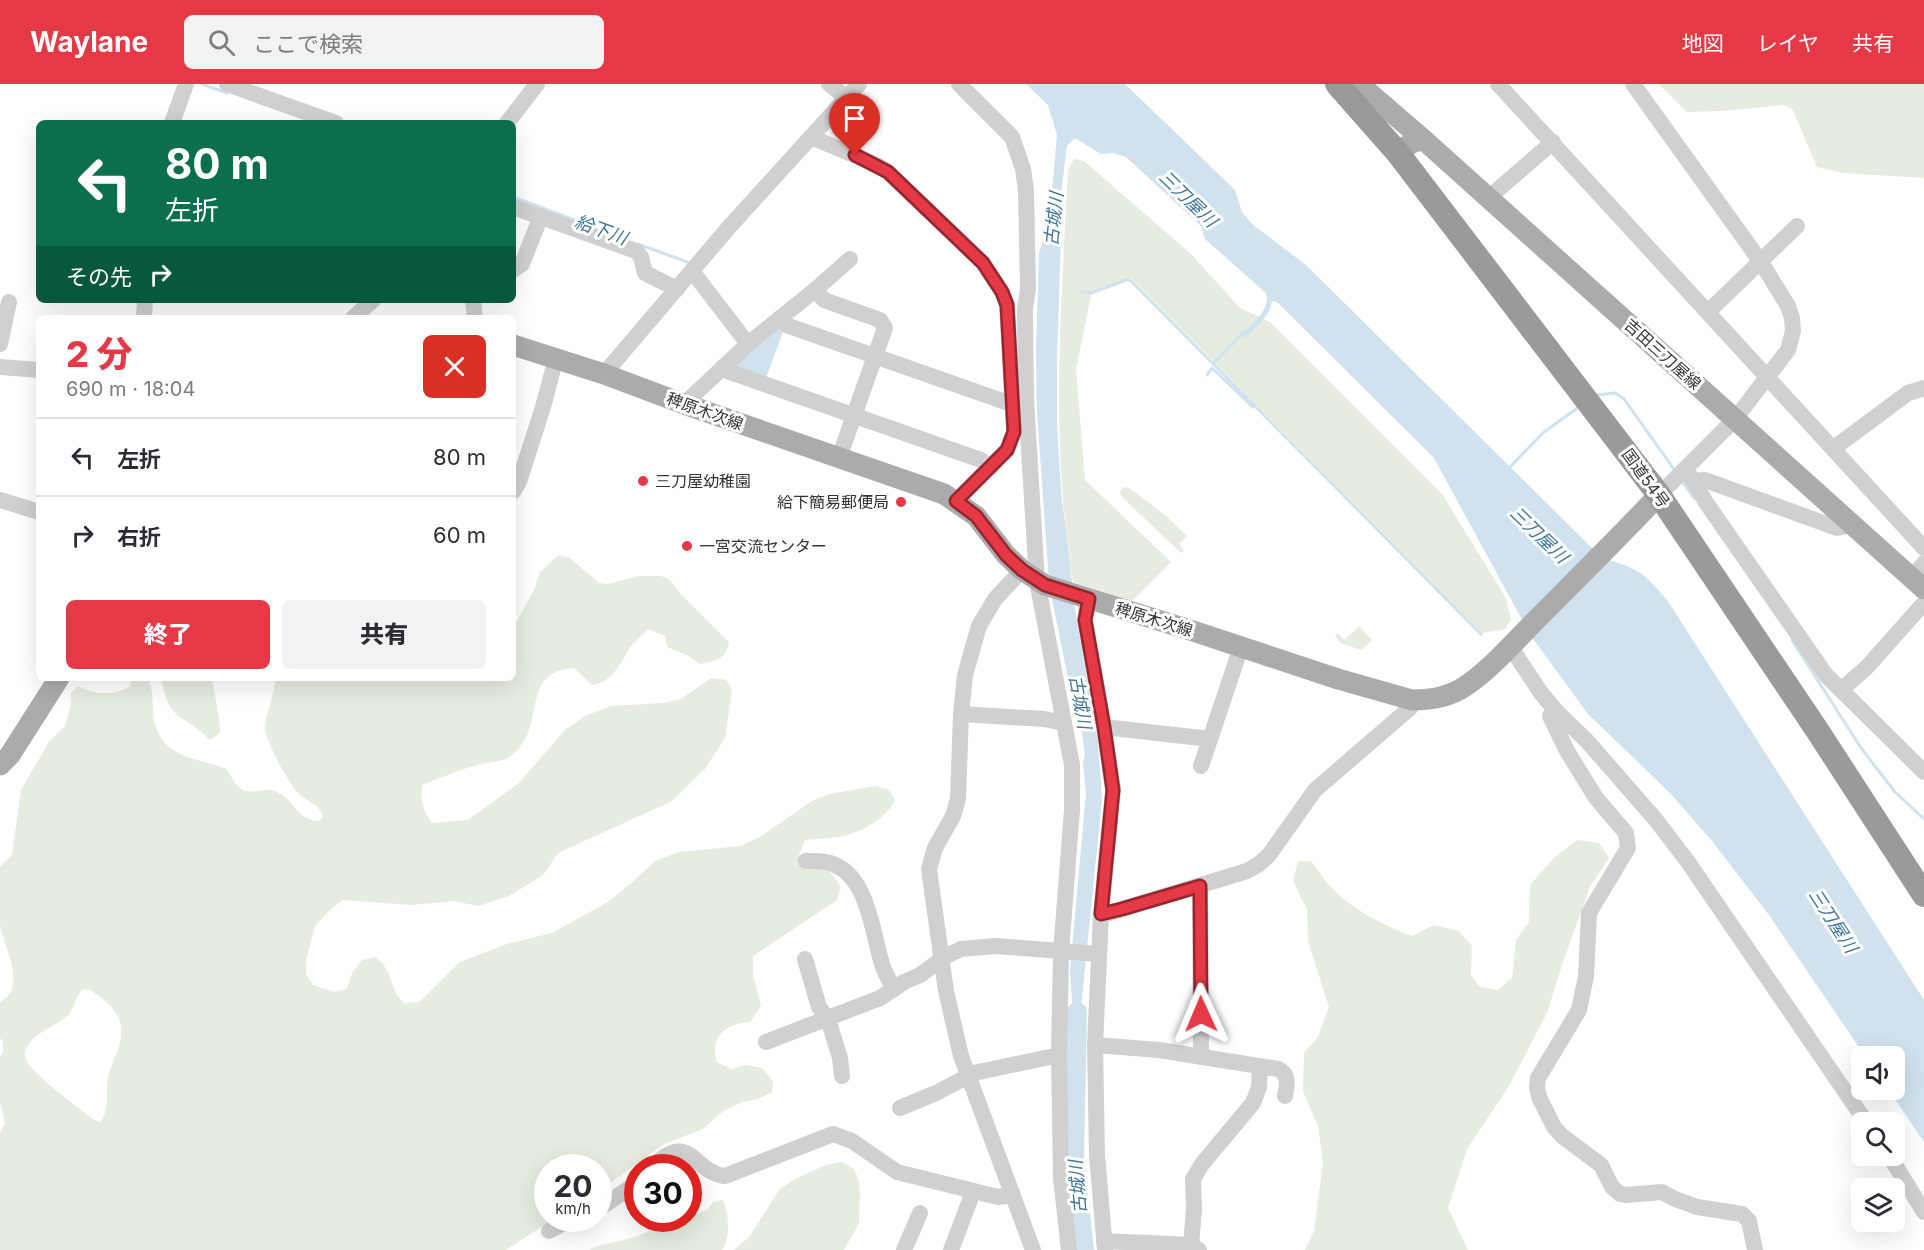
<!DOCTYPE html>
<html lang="ja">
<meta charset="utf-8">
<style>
:root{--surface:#fff;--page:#f2f2f3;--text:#2b2b33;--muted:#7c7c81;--line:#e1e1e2;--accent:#e63946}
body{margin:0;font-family:Inter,"Noto Sans JP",sans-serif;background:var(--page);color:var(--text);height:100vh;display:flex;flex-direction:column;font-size:22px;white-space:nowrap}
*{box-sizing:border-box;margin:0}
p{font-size:20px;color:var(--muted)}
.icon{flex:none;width:33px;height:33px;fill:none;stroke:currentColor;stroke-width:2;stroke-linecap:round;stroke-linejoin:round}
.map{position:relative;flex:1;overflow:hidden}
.drawer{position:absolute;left:36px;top:231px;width:480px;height:366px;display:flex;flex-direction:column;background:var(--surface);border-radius:9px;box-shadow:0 6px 24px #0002}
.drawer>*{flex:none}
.hud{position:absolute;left:36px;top:36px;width:480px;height:183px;border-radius:9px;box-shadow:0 6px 24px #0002;background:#0b6e4f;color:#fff;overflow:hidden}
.tools{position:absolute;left:1851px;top:962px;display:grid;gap:12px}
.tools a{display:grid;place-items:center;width:54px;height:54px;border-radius:9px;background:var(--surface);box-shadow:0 6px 24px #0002;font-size:30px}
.speed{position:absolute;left:534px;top:1070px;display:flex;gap:12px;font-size:30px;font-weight:700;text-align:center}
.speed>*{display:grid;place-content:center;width:78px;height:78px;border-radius:50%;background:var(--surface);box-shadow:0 6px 24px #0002;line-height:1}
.speed small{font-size:15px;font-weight:400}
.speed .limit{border:9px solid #d22;background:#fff;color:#111}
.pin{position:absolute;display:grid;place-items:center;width:51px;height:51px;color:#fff;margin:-62px -26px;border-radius:50% 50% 50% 0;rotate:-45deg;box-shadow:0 0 6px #0007}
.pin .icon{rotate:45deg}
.me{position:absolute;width:66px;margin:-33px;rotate:359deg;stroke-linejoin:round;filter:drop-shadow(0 0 4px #0008)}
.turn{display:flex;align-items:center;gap:21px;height:126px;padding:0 30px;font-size:27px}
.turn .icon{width:78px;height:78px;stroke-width:2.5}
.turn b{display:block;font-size:42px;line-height:51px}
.then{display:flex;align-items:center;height:57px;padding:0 30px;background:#0003;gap:12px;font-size:22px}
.round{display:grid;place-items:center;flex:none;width:63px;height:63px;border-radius:9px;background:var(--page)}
.head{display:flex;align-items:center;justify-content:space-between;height:102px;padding:0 30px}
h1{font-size:36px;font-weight:800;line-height:45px;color:var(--accent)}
.primary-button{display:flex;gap:12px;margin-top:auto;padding:12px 30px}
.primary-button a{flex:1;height:69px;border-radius:9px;background:var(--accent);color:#fff;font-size:24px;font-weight:800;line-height:69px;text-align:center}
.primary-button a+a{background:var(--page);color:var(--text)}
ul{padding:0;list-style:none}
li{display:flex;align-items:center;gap:18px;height:78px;padding:0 30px;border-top:2px solid var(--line)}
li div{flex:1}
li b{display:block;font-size:22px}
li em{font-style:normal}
header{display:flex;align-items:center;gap:36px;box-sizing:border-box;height:84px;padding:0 30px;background:var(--accent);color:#fff}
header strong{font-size:28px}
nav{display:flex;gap:33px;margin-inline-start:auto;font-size:21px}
.search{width:420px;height:54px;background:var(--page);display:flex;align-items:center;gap:15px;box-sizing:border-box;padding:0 21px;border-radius:9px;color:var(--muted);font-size:22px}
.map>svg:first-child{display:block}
.green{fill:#e6ecdf;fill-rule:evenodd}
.water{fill:#cfe2ee}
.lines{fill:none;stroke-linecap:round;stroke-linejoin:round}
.stream{stroke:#cfe2ee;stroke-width:3}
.river{stroke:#cfe2ee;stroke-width:20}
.minor{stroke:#d0d0d0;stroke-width:16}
.major{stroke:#ababab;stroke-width:21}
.highway{stroke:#9a9a9a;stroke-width:24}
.route-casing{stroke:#96252e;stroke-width:15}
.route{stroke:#e63946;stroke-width:10}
.poi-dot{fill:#e63946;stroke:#fff;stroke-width:2}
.labels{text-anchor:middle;stroke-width:6;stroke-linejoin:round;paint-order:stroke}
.street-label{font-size:16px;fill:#333;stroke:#fff}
.poi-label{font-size:16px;fill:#333;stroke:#fff;text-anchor:start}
.water-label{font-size:18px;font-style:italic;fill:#3f7597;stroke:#fff}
</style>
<header>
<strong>Waylane</strong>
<div class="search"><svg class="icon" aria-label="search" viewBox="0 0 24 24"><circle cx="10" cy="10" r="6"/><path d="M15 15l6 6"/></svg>ここで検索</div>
<nav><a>地図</a><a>レイヤ</a><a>共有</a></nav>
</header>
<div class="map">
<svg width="1924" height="1166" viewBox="0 0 1924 1166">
<rect width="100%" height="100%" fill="#fff"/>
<g class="green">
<path d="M1659,0H1924V94L1843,89L1817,83L1793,26L1784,21L1723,27L1687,28Z"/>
<path d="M1074,75L1084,77L1191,170L1240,224L1270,238L1442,410L1506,514L1511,536L1505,545L1482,549L1131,194L1092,207L1076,285L1085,396L1171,478L1132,517L1073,498C1050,361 1061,224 1068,86Z"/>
<path d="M1124,403L1129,404L1165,431L1187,452L1179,460L1184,466L1181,469L1121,412L1120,407Z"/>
<path d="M559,471L570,474L599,499L608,500L639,492H661L670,496L680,509L729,558C727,575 715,577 700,580L687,571L667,563L665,552L648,545C643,550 636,556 631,562C621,577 613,599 592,601L574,584C522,588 544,634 520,663C517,667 510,673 506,675C494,679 482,679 470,683C454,688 438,695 422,701C420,716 423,726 432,739L468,736L519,699L565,646L585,632L611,622L664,619L681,615L711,594L726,596L732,606L725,654L705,685L672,717L558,769L543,791L509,812L478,822L454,817L411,821L343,816L331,825L315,842L306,877V890L313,901L334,908L347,905L352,889L362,876L375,873C396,888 387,904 404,919L419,918L460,878L507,860L552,849L608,818L629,801L655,777L679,768L740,762L760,753L812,717L829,710L876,702L889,706L895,716C887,734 862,748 843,752C832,755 818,754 805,756L799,771L809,783C827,780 832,789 841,803L837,816L753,872V891L761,922L750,938C726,939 709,953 717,978L731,985L746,981L762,984L773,997L772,1008L758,1015L742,1018L722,1028L703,1045L664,1060L599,1107L598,1083H548V1134H555L506,1166H0V1049L5,1039L0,1018V972L3,969V958L0,954V918C29,902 3,864 0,840C0,822 0,802 0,783L12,771L21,706L49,658L65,642L71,621V609L78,602C96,611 112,612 129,603L133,594H148C154,609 152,620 154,636C161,674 197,674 227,685C231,692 234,700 240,704C252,713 265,701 277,708C294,716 297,736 319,737L323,733C321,720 305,717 297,708C289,700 265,655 265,645C265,631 275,611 275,594H513V544L534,506L540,488ZM88,905C106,915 124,930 121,952C120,966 111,979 108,993C105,1007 111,1026 100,1038L94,1036C79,1024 36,993 27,978C25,974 24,969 26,965C33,948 54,944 66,933C75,926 74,914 82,906Z"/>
<path d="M1359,542L1372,556L1361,566L1341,559L1335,552L1338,549L1344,556Z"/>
<path d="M161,594H212L220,641V649L210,656C182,627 170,641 161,594Z"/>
<path d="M1577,756L1599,759L1609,774L1590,803L1562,881L1547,929L1509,1002L1467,1065L1448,1124L1468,1166H1305L1314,1147L1323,1078L1318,1042L1303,1007L1304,969L1318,953L1329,923L1308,857L1307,826L1293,797L1298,777H1311C1317,784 1322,793 1328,800C1349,824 1382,841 1412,852L1434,841L1459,847L1472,862L1471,891L1480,903L1498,906L1512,894L1516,856L1529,838L1530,801L1554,774Z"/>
<path d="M842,1078L854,1085L859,1097L860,1111L859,1139L844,1166H734L749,1153L780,1105L795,1095L826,1081Z"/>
<path d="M723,1116C729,1130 731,1153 722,1166H589C609,1156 637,1157 653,1144L654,1134H688L689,1132L707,1126L713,1118Z"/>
</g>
<g class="water">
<path d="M1026,0H1125L1235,106L1242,128L1252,140L1306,181L1598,470L1526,543L1434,374L1277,218L1272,217C1270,232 1257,242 1245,254L1241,250C1253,239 1271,226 1266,209L1205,155L1201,142L1126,73L1113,69L1101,70L1075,54L1067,62L1060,117L1061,150L1057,275V340L1061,407L1073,506L1049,498L1037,329L1036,266L1039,168L1049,141L1057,51L1048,21Z"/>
<path d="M772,244L783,248L766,294L736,283L735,278Z"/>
<path d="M1604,474C1639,486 1643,487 1667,516L1924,916V1058L1888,1005H1894V972H1865L1769,831L1712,757L1670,709L1588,630L1528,548Z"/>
<path d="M1050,505L1073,514L1098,658L1102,715L1080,933L1075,964L1070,886L1086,709L1083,679L1085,670L1081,642L1074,624Z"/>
</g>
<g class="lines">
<g class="stream">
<path d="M202,0L227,9"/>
<path d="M513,113L593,143"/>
<path d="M638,160L690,179"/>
<path d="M1082,208L1091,209L1126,196H1130L1481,550"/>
<path d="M1214,279L1244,248"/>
<path d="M1207,291L1212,284L1253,323"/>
<path d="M1597,311L1615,309L1624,315L1676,388"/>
<path d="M1508,385L1544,348L1579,323"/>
<path d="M1681,396L1695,415"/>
<path d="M1792,556L1861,664L1895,708L1924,735"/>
</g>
<path class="river" d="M1077,928L1074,1073L1084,1166"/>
<g class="minor">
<path d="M227,0L336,39"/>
<path d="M829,0L846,13"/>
<path d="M959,0L1012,53L1023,85L1026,106L1028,205L1025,225L1026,316L1037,497L1072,681V726L1061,868L1059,970L1061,1094L1069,1166"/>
<path d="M1498,0L1924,464"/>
<path d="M1633,0L1761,178L1788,222L1792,234L1793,247L1788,266L1735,335L1659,411"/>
<path d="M172,39L186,0"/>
<path d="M507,39L537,0"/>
<path d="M811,53L877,81L888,88L983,179L1002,208L1007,221L1014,348L1007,366L956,417"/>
<path d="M1487,115L1553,58"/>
<path d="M513,123L636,167L641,173L645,189L677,205"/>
<path d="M513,186L522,180L541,132"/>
<path d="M692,187L748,260"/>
<path d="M815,206L850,175"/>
<path d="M473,216L475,234"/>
<path d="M1708,228L1797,142"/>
<path d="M144,234L145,216"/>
<path d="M353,234L373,216"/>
<path d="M780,234L786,241L1014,321"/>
<path d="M0,260L9,218"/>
<path d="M0,283L39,286"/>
<path d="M723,283L727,287L981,376L990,384"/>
<path d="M604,290L730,142L859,0"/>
<path d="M684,320L748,260L815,206L824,216L880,236L885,244L839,374"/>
<path d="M1834,364L1908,309L1924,304"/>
<path d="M1686,385L1707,420L1826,591L1924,688"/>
<path d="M1693,397L1705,396L1837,444L1852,441"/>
<path d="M513,408L519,398L543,323L556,274"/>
<path d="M0,416L39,428"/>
<path d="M1022,486L995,515L979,542L965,591L961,630L958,715L953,732L935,764L929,785L946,907L961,972L1033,1166"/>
<path d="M1912,494L1924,479"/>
<path d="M1088,515L1085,536L1104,643L1113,706L1101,830L1095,961L1097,1071L1105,1166"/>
<path d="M1510,562L1541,609L1557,628L1587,657L1656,736L1688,778L1866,1038"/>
<path d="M1841,606L1867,583L1924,519"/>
<path d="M1554,625L1550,632L1567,667L1596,714L1626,749L1628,764L1589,829L1586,892L1579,926L1538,994L1537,1003L1539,1013L1554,1043L1562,1052L1601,1081L1612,1103L1620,1110L1626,1111L1662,1108L1675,1115L1697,1123L1742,1130L1749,1137L1755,1166"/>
<path d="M961,630L1044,635L1064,639"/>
<path d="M1104,643L1210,655"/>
<path d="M1201,682L1241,563"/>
<path d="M806,777C814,777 822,776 830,779C868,790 872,848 882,880C884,888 890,897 894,905"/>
<path d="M1200,802L1201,973"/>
<path d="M1101,830L1109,829L1247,787L1259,780L1269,771L1315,706L1410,624L1412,616"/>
<path d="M805,875L819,923L828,935L840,974L842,992"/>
<path d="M766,958L880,914L904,898L920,891L946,872L961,865L996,862L1098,870"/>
<path d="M1095,961L1159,966L1278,985C1290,991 1287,1001 1285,1012"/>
<path d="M900,1024L936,1009L974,989L1059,971"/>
<path d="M1889,1071L1924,1128"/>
<path d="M652,1083C691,1045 692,1088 725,1092L833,1050L852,1057L897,1088L998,1113L1013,1111"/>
<path d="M598,1122L606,1120L638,1098"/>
<path d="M549,1147L573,1134"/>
<path d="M1104,1157L1191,1161L1199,1166"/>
<path d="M1191,1161L1194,1125L1193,1095L1202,1080L1253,1019L1259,1003L1260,983"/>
<path d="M904,1166L920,1129"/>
<path d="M951,1166L973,1108"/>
</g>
<g class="major">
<path d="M1359,0L1425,57"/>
<path d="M1397,68L1415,57H1425L1924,505"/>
<path d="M513,261L604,290L684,320L944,410L976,432L1006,471L1022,486L1045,501L1190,546L1338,595L1412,616C1429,616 1449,613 1464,603C1488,588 1517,555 1537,535C1578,494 1619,453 1659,411"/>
<path d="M0,681L10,671L59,594"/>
</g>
<path class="highway" d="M1337,0L1397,68L1659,411L1817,646L1924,811"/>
</g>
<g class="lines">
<defs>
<path id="route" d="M855,71L888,88L983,179L1002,208L1007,221L1014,348L1007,366L956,417L976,432L1006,471L1022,486L1045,501L1089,515L1085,536L1104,643L1113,706L1101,830L1122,825L1200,802L1201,930"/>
</defs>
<use href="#route" class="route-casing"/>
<use href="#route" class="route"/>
</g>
<g class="poi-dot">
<circle cx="643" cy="397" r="6"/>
<circle cx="901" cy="418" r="6"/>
<circle cx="687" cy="462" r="6"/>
</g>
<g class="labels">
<g class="street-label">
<text transform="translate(1663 270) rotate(42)" y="6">吉田三刀屋線</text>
<text transform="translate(705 327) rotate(20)" y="6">稗原木次線</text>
<text transform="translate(1646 394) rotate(54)" y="6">国道54号</text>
<text transform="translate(1154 535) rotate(17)" y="6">稗原木次線</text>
</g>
<g class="poi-label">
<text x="655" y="403">三刀屋幼稚園</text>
<text x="889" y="424" text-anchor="end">給下簡易郵便局</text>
<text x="699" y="468">一宮交流センター</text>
</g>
<g class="water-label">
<text transform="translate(1188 115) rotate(44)" y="6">三刀屋川</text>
<text transform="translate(1054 135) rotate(-84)" y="6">古城川</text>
<text transform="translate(601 146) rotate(20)" y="6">給下川</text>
<text transform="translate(1539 451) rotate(44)" y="6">三刀屋川</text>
<text transform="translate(1080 618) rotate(80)" y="6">古城川</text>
<text transform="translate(1833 837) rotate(57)" y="6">三刀屋川</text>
<text transform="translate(1078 1103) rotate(-95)" y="6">古城川</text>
</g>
</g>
</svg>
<div class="tools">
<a><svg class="icon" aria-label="sound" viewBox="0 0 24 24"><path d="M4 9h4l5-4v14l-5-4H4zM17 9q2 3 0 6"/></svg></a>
<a><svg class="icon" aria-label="search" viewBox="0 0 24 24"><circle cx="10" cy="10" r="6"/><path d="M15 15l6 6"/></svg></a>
<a><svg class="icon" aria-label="layers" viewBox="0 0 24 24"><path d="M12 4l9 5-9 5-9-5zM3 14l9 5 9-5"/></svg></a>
</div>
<div class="speed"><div>20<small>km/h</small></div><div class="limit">30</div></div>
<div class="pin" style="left:855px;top:71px;background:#d93025"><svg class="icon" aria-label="arrive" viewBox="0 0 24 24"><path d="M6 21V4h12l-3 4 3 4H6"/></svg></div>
<svg class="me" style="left:1201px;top:930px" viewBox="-20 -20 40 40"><path d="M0-17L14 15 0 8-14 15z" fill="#e63946" stroke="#fff" stroke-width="4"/></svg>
<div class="hud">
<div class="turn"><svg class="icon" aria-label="left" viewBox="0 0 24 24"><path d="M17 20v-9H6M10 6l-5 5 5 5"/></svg><div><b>80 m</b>左折</div></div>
<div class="then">その先<svg class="icon" aria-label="right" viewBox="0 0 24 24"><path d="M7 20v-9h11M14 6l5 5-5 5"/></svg></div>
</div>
<section class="drawer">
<div class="head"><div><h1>2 分</h1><p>690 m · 18:04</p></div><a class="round" style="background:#d93025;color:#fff"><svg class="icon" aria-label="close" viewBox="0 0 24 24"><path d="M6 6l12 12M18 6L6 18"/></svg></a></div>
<ul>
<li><svg class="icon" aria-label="left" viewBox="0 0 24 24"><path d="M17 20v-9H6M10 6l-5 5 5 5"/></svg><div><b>左折</b></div><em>80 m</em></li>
<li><svg class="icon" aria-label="right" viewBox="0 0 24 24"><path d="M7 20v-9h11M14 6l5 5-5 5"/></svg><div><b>右折</b></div><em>60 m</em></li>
</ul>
<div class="primary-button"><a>終了</a><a>共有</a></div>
</section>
</div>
